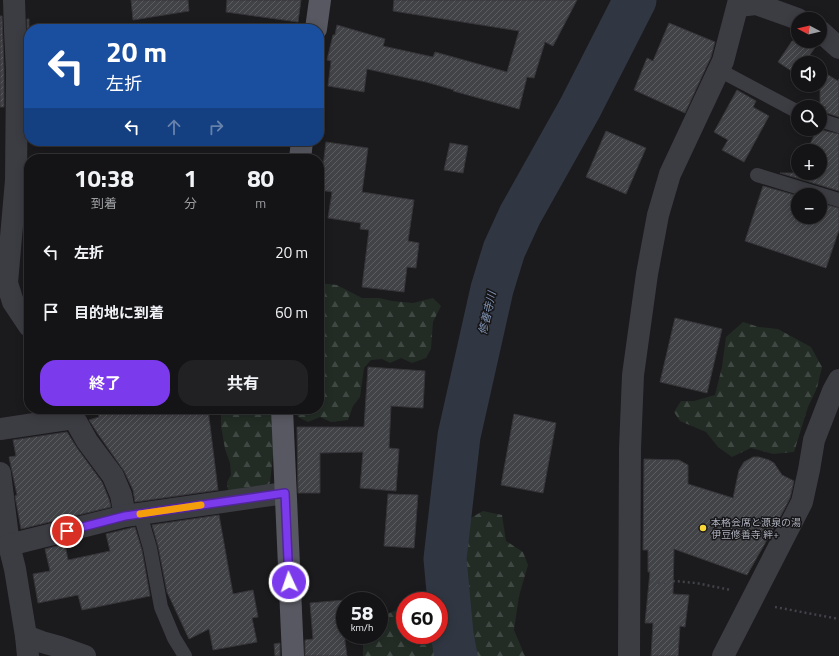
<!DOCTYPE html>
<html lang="ja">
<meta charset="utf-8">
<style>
:root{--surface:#141416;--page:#212123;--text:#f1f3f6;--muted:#9d9ea1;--line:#333335;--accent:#7c3aed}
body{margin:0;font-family:"Titillium Web","Noto Sans JP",sans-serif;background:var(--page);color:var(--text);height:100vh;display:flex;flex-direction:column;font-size:15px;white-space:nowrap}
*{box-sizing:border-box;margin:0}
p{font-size:13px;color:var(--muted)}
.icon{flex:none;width:22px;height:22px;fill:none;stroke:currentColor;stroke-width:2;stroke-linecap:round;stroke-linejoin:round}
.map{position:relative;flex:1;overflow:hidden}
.panel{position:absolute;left:24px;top:154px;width:300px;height:260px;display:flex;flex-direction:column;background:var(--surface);border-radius:16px;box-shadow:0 2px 10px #0003,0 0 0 1px var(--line)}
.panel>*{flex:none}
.hud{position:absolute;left:24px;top:24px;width:300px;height:122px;border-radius:16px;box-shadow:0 2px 10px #0003,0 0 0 1px var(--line);background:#1a4fa0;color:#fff;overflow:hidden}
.needle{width:26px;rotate:277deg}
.buttons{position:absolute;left:791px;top:12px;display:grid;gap:8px}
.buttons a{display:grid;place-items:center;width:36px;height:36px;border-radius:50%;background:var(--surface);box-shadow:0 2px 10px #0003,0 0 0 1px var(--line);font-size:20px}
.speed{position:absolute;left:336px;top:592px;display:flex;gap:8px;font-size:20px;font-weight:700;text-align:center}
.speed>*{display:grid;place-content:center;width:52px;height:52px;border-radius:50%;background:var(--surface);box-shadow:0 2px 10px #0003,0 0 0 1px var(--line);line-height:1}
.speed small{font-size:10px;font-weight:400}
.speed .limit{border:6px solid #d22;background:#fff;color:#111}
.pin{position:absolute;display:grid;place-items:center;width:34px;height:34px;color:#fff;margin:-17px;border:2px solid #fff;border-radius:50%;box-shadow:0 1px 4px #0007}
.me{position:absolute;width:44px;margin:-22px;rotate:357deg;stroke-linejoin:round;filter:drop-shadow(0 0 3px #0008)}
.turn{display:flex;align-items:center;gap:14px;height:84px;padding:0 16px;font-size:18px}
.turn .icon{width:52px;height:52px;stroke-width:2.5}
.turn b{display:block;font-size:28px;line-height:34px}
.lanes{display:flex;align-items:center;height:38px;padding:0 16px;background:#0003;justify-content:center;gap:20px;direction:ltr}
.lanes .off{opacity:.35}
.eta{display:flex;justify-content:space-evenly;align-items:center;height:68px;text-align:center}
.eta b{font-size:24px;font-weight:700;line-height:28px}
.cta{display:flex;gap:8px;margin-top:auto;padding:8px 16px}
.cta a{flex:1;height:46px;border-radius:16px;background:var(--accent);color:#fff;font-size:16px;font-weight:700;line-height:46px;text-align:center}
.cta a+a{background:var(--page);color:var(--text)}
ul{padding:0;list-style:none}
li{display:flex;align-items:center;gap:12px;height:60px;padding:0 16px}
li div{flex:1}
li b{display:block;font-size:15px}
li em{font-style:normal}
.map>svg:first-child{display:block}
.forest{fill:url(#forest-firs)}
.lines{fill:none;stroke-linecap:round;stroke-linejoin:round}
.river{stroke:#303742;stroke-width:43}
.building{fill:url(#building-hatch);stroke:#363539}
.path{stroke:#42434a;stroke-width:2.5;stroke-dasharray:2 3;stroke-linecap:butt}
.service{stroke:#3c3c43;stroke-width:14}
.minor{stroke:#3c3c43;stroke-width:22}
.primary{stroke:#585862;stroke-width:22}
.route-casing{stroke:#51269a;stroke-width:10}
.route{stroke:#7c3aed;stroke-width:7}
.slow{stroke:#f59e0b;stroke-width:7}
.poi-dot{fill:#f9d637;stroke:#161618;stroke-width:1.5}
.labels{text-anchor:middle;stroke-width:3;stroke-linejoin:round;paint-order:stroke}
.poi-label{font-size:10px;fill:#adb0bd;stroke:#161618;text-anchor:start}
.water-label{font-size:11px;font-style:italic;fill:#8498b8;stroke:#161618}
</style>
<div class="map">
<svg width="839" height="656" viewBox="0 0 839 656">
<defs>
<pattern id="forest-firs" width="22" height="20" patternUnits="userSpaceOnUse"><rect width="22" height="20" fill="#222c25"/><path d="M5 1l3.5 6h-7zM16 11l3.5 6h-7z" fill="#3f4843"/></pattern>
<pattern id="building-hatch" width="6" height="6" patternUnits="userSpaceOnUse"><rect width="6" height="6" fill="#424347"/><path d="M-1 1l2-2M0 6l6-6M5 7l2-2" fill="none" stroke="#5b5c60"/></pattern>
</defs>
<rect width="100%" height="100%" fill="#1b1b1d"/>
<g class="forest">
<path d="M319,283L337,285L362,298H379L392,301L413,303L433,298L441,306L433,322L431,349L426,358L412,363L401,358L390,363L382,359L371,360L364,368L360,397L353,406L348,420L331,422L320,417L308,422L298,417L293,409H319Z"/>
<path d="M743,322L759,327L778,329L811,347L822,367L817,388L808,407L794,452L773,454L751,448L732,457L718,447L706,432L680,421L674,412L681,401H694L715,395L722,367L726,337Z"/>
<path d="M221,409H274L273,455L270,483L263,491H228L227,482L231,475L230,463L225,449L221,426Z"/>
<path d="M483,511L502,515L506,541L523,552L528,565L519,596L514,630L525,656H473L472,652L466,629L463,587L467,577L460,558L467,520Z"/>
<path d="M396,610L405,612V635H431L437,656H363V644L369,635H379V618Z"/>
</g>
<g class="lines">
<path class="river" d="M456,656L452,634L445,559L459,436L492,289L504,250L520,215L580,108L635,0"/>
</g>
<g class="building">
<path d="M131,0H188L189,11L133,20Z"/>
<path d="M227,0H301L298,22L226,12Z"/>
<path d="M394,0H577L553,46L545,42L534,78L527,77L519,109L453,91L454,90L426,82L367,69L364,92L328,86L331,61L327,60L333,35H335L337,25L385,39L383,46L433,57L435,52L507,72L519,31L393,11Z"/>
<path d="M0,16H2L4,71V107H0Z"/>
<path d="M27,19H29V61L27,30Z"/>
<path d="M669,23L715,42L711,57L685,113L634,90L647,58L653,61Z"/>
<path d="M792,41H812L817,45L804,63H798V71L796,74L778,62Z"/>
<path d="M820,70L838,81L839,79V117L824,112L826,107H820Z"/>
<path d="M737,90L756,101L753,107L769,116L744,162L722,150L728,140L714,132Z"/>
<path d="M817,129L839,134V191L780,173H797L798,170V173H820V151H807Z"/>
<path d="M606,131L646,148L626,194L586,177Z"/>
<path d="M326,142L368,148L362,192L414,200L408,241L419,243L416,268L407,267L404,292L362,287L369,230L360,229L361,223L328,218L332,192L320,190Z"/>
<path d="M450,143L468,146L463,173L444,170Z"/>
<path d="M763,186L798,196V217H820V203L839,208V230L826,268L745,241Z"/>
<path d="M675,318L722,329L707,393L660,382Z"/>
<path d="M368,367L425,371L423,408L391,406L389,448L399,449L396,491L360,488L363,452L320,453V493H298L297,427H364Z"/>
<path d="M98,409H208L218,490L135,502L133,490L124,471L98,434L89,420L99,417Z"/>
<path d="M514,414L556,423L543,493L501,485Z"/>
<path d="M67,432L77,448L102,482L109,499L111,507L21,529L15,496L17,495L9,457L16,456L13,440Z"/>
<path d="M753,457H759L769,460L774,463L782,475L794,481L790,498L784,510L747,575L674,549L673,594L689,595L685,627L680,626L678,656H651L653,623H645L650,572H648V550H643L644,459L679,460L688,465V484L733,498L739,470L744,462Z"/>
<path d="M388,494L418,495L414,548L384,546Z"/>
<path d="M219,515L233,594L253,590L258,617L252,618L257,642L213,650L209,629L189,639L167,592L158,546L152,525Z"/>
<path d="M135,527L142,550L150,596L82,610L78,595L38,603L33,574L50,571L45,549L65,544L68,560L110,551L106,534Z"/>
<path d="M345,600V641L347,656H305V640L313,639L310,603Z"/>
<path d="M280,643V656H275L274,644Z"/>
</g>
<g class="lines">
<g class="path">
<path d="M653,584L675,581L696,583L731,590"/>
<path d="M775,607L839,619"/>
</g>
<g class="service">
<path d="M719,70L798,112"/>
<path d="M820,120L839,126"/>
<path d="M757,175L839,200"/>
<path d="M140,514L150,548L161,607L174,638L185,656"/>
</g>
<g class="minor">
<path d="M14,0L15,31L17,71L16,180L7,283L13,302L29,326"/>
<path d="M738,6L756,4L798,19"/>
<path d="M820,31L839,48"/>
<path d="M73,409L74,418L87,441L113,476L121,495L125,516"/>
<path d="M0,429L74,418"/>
<path d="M0,473L9,545L15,569L26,636L28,656"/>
<path d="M9,545L125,516L285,493"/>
<path d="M26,636L42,642L60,647L85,656"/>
<path d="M629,656L630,449L633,375L647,274L658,215L670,174L723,61L739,0"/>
<path d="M723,656L802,502L809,470L814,440L833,391L839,380"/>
</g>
<g class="primary">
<path d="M316,29L320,0"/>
<path d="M300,159L302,141"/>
<path d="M282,409L293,656"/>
</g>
</g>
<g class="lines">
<defs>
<path id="route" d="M67,531L125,516L285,493L289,582"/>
</defs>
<use href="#route" class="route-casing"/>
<use href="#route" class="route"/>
<path class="slow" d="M140,514L201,505"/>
</g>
<circle class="poi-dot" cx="703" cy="528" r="4"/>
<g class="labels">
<g class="poi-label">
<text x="711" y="526">本格会席と源泉の湯<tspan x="711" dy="12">伊豆修善寺 絆+</tspan></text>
</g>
<g class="water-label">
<text transform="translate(487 313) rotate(-77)" y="4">修善寺川</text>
</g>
</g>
</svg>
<div class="buttons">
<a><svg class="needle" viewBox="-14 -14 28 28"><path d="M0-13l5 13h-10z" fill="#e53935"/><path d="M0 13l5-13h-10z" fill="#9d9ea1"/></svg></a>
<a><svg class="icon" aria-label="sound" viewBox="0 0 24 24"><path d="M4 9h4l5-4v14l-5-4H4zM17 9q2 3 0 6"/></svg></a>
<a><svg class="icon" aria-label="search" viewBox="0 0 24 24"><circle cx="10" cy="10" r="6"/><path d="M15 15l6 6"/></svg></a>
<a>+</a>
<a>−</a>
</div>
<div class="speed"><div>58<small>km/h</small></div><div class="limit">60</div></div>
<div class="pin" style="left:67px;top:531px;background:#d93025"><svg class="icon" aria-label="arrive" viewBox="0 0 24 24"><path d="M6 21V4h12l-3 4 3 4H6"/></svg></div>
<svg class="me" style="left:289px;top:582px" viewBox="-20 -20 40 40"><circle r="17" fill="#7c3aed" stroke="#fff" stroke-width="3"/><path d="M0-11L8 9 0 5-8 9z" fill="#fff"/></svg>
<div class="hud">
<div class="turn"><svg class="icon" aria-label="left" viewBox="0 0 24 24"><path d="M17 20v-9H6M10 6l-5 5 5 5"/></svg><div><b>20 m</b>左折</div></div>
<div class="lanes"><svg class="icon" aria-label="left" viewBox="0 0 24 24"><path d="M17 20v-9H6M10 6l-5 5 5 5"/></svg><svg class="icon off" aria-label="ahead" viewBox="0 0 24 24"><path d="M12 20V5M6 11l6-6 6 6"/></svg><svg class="icon off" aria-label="right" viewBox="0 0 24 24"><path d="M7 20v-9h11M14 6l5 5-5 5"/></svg></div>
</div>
<section class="panel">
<div class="eta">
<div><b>10:38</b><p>到着</p></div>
<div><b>1</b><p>分</p></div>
<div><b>80</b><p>m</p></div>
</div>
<ul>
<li><svg class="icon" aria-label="left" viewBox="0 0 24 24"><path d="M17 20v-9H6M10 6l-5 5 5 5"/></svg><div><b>左折</b></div><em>20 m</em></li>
<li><svg class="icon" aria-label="arrive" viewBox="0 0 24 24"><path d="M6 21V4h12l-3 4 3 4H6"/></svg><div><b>目的地に到着</b></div><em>60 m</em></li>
</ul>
<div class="cta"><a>終了</a><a>共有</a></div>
</section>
</div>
